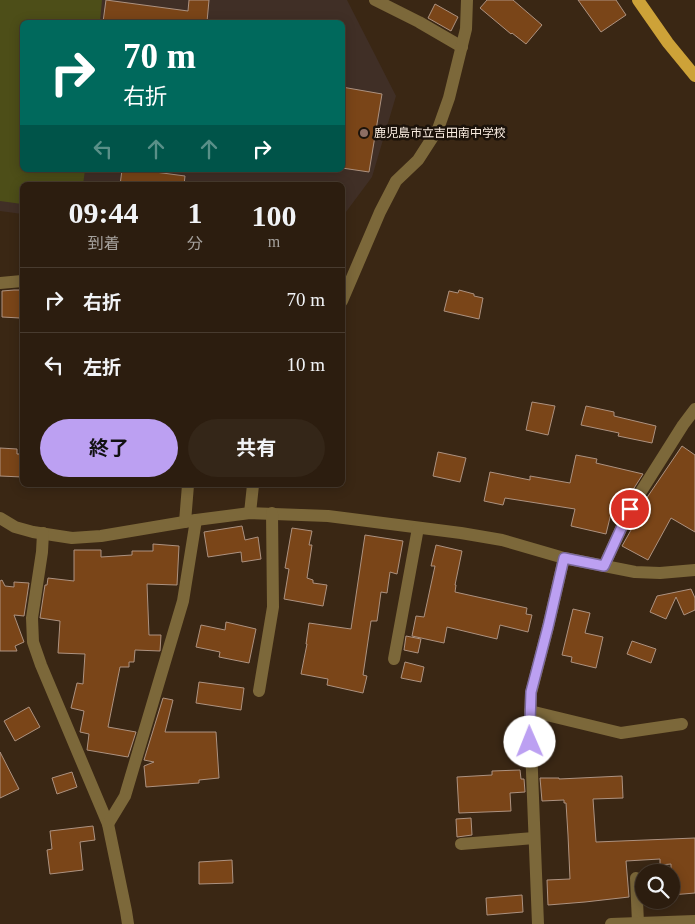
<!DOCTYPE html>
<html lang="ja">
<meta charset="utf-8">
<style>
:root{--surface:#2c1d0f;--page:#342618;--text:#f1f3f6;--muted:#a6a29e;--line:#483b2f;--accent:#bca0f2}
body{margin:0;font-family:"Times New Roman","Noto Sans JP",serif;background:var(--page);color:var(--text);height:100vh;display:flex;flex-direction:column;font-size:19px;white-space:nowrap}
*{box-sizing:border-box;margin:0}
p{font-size:16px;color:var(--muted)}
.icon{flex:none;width:28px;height:28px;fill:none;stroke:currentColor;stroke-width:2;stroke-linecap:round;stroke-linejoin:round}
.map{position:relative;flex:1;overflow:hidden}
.sheet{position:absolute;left:20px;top:182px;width:325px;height:305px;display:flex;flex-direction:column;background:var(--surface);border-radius:8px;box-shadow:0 2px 12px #0003,0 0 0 1px var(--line)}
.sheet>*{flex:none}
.top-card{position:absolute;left:20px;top:20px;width:325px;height:152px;border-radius:8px;box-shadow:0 2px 12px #0003,0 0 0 1px var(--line);background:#00695c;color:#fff;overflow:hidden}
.fabs{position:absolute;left:635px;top:864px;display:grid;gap:10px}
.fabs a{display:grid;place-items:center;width:45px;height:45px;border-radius:50%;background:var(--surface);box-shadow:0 2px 12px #0003,0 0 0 1px var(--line);font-size:25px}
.pin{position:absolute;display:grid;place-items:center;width:42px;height:42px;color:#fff;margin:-21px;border:2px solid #fff;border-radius:50%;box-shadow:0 1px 5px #0007}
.me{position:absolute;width:55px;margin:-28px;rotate:359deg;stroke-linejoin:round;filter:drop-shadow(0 0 4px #0008)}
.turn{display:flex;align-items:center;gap:18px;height:105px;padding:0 20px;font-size:22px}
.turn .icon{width:65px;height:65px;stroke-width:2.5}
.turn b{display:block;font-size:35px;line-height:42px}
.lanes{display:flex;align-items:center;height:48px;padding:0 20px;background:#0003;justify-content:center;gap:25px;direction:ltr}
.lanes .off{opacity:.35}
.eta{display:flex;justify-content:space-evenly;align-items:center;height:85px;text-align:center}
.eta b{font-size:30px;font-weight:700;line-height:35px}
.button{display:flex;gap:10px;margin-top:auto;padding:10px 20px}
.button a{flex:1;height:58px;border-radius:30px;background:var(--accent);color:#111;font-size:20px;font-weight:700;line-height:58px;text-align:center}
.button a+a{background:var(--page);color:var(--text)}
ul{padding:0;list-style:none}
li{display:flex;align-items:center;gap:15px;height:65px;padding:0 20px;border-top:1px solid var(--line)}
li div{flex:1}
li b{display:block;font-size:19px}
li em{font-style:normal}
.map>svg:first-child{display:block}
.education{fill:#402f26;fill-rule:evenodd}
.green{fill:#4d4e18}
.building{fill:#7a4518;stroke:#ad9280}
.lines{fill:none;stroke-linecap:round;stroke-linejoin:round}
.minor{stroke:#7c683a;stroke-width:12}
.primary{stroke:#cda238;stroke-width:12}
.route-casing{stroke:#7a689d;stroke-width:12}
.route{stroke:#bca0f2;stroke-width:9}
.education-dot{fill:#8d6e63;stroke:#1b120a;stroke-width:2}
.labels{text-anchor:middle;stroke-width:5;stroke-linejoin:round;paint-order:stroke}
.poi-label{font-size:12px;fill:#fbeee2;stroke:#1b120a;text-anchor:start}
</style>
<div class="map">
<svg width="695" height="924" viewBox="0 0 695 924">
<rect width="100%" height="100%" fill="#3a2714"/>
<path class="education" d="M0,0H347L396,96L372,177L343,216L342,185H22V214L0,211ZM22,22H342V170H22Z"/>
<path class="green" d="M0,0H102L100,22H22V170H85L83,185H22V204L0,201Z"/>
<g class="building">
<path d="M106,0L188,11L189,0H209L207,22H103Z"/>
<path d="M487,0H513L542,25L526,44L512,33L511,34L480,8Z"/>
<path d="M578,0H616L626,15L601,32Z"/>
<path d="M435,4L458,17L451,31L428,18Z"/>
<path d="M342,87L382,94L369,172L342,168Z"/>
<path d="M122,170H140L185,176L184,185H120Z"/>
<path d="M14,290H22V310H20V318L2,317V291Z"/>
<path d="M459,290L474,294V296L483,298L479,319L444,311L449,291L458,293Z"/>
<path d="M532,402L555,406L548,435L526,430Z"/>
<path d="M586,406L614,412V416L656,426L652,443L618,436L619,433L581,425Z"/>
<path d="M682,446L695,455V532L671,518L648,560L622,546L648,500L646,499Z"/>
<path d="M0,448L17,449V454H22V477L0,476Z"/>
<path d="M438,452L466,458L460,482L433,476Z"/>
<path d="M576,455L597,459L596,463L643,474L629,496L616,493L606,534L571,526L575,509L505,498L503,505L484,501L490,472L530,480V476L570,483Z"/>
<path d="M242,526L245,540L258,537L261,559L242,562L241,552L208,557L204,532Z"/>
<path d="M292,528L312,531L309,545H312L307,578L313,580V583L327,585L323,606L284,599L289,569L285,568Z"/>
<path d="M365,535L403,541L397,574L390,572L387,593L381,592L377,621H371L363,675L367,676L363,693L327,685L328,679L301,674L307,644H306L309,623L351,629Z"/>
<path d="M153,544L179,546L177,585L147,584L149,635H161L160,651L135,650L134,662H129V667H120L108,727L136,732L128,757L87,750L89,734L80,732L84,711L71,708L77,683L83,684L85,654L58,653L60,621L40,618L45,585H47L48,578L74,581V550H101V557L132,555V551H153Z"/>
<path d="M436,545L462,551L455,585H456L455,592L527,608L526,614L532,615L528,632L500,625L497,639L447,627L444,643L412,636L416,616L424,617L435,566H431Z"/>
<path d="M2,580L5,586L14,587V582L29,583L24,616L14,615L24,642L15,646L17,651H0V581Z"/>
<path d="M691,589L695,598V610L684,615L676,597L666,619L650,612L657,596Z"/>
<path d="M573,609L590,613L585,633L603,637L596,668L571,662L572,657L562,655Z"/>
<path d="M226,622L256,629L249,663L219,657L220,652L196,647L201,625L225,630Z"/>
<path d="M406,636L421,639L418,653L404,650Z"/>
<path d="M632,641L656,649L651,663L627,654Z"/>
<path d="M405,662L424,667L421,682L401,678Z"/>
<path d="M199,682L244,688L241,710L196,703Z"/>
<path d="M163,698L173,700L165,732H216L219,778L199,780V783L146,787L144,766L154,762L144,760Z"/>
<path d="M29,707L40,727L15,741L4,721Z"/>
<path d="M0,752L19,789L0,798Z"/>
<path d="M520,770L521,779H524L525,792L510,793L511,811L459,813L457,777L492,775V771Z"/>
<path d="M72,772L77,787L57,794L52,778Z"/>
<path d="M622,776L623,798L593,799L596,842L695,838V893L671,895V864L660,865V859L626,861L629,897L585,902L548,905L547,880L570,879L568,835L566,803H564V800L542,801L540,778H559V779Z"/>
<path d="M471,818L472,835L457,837L456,819Z"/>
<path d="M93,826L95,840L80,842L83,870L50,874L47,850L52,849L50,831Z"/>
<path d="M232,860L233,883L199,884V862Z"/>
<path d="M522,895L523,912L487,915L486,898Z"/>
</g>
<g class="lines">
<g class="minor">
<path d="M375,0L419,22L462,47"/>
<path d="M0,283L22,281"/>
<path d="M342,301L380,212L396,181L418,160L438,129L449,98L466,29L467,0"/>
<path d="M250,513L253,485"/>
<path d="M0,518L15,527L33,532L72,538L101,536L196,520L250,513L328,516L461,533L502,540L564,558L635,572L660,573L695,570"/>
<path d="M185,522L188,485"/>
<path d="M43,533L42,552L32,618L33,642L41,665L108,824L126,911L128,924"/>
<path d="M604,566L630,509L683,425L695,409"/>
<path d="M394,659L418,528"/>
<path d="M259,691L273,607L272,513"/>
<path d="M530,711L621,733L682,724"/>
<path d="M108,824L125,796L183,601L196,520"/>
<path d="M461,844L534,838"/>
<path d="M636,878L638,923"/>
<path d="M538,924L530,722L531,693L548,627L564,558"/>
<path d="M611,924L695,921"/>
</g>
<path class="primary" d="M638,0L668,43L695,76"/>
</g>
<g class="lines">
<defs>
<path id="route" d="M530,742V722L531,692L548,627L564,558L604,566L630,509"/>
</defs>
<use href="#route" class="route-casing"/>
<use href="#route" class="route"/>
</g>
<circle class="education-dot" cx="364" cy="133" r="5"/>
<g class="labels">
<g class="poi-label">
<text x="374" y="137">鹿児島市立吉田南中学校</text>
</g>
</g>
</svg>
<div class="fabs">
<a><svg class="icon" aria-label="search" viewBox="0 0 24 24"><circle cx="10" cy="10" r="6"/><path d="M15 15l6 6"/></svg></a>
</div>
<div class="pin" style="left:630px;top:509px;background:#d93025"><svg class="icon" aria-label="arrive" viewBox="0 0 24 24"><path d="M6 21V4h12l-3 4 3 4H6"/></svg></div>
<svg class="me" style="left:530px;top:742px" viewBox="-20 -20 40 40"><circle r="19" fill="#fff"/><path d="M0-13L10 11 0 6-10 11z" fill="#bca0f2"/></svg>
<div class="top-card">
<div class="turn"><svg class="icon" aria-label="right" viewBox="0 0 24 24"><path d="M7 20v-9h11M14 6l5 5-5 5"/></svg><div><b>70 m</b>右折</div></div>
<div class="lanes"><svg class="icon off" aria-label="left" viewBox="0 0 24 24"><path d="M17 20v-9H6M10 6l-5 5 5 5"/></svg><svg class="icon off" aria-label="ahead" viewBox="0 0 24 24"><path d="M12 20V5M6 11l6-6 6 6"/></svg><svg class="icon off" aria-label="ahead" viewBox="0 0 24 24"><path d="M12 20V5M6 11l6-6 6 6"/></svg><svg class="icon" aria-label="right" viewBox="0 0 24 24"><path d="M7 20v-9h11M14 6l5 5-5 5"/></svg></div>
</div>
<section class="sheet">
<div class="eta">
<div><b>09:44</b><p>到着</p></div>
<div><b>1</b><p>分</p></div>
<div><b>100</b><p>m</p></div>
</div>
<ul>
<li><svg class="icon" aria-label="right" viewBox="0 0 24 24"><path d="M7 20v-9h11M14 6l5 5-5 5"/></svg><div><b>右折</b></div><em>70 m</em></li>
<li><svg class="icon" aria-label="left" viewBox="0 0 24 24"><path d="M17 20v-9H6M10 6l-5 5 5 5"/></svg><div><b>左折</b></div><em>10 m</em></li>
</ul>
<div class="button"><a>終了</a><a>共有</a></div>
</section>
</div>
